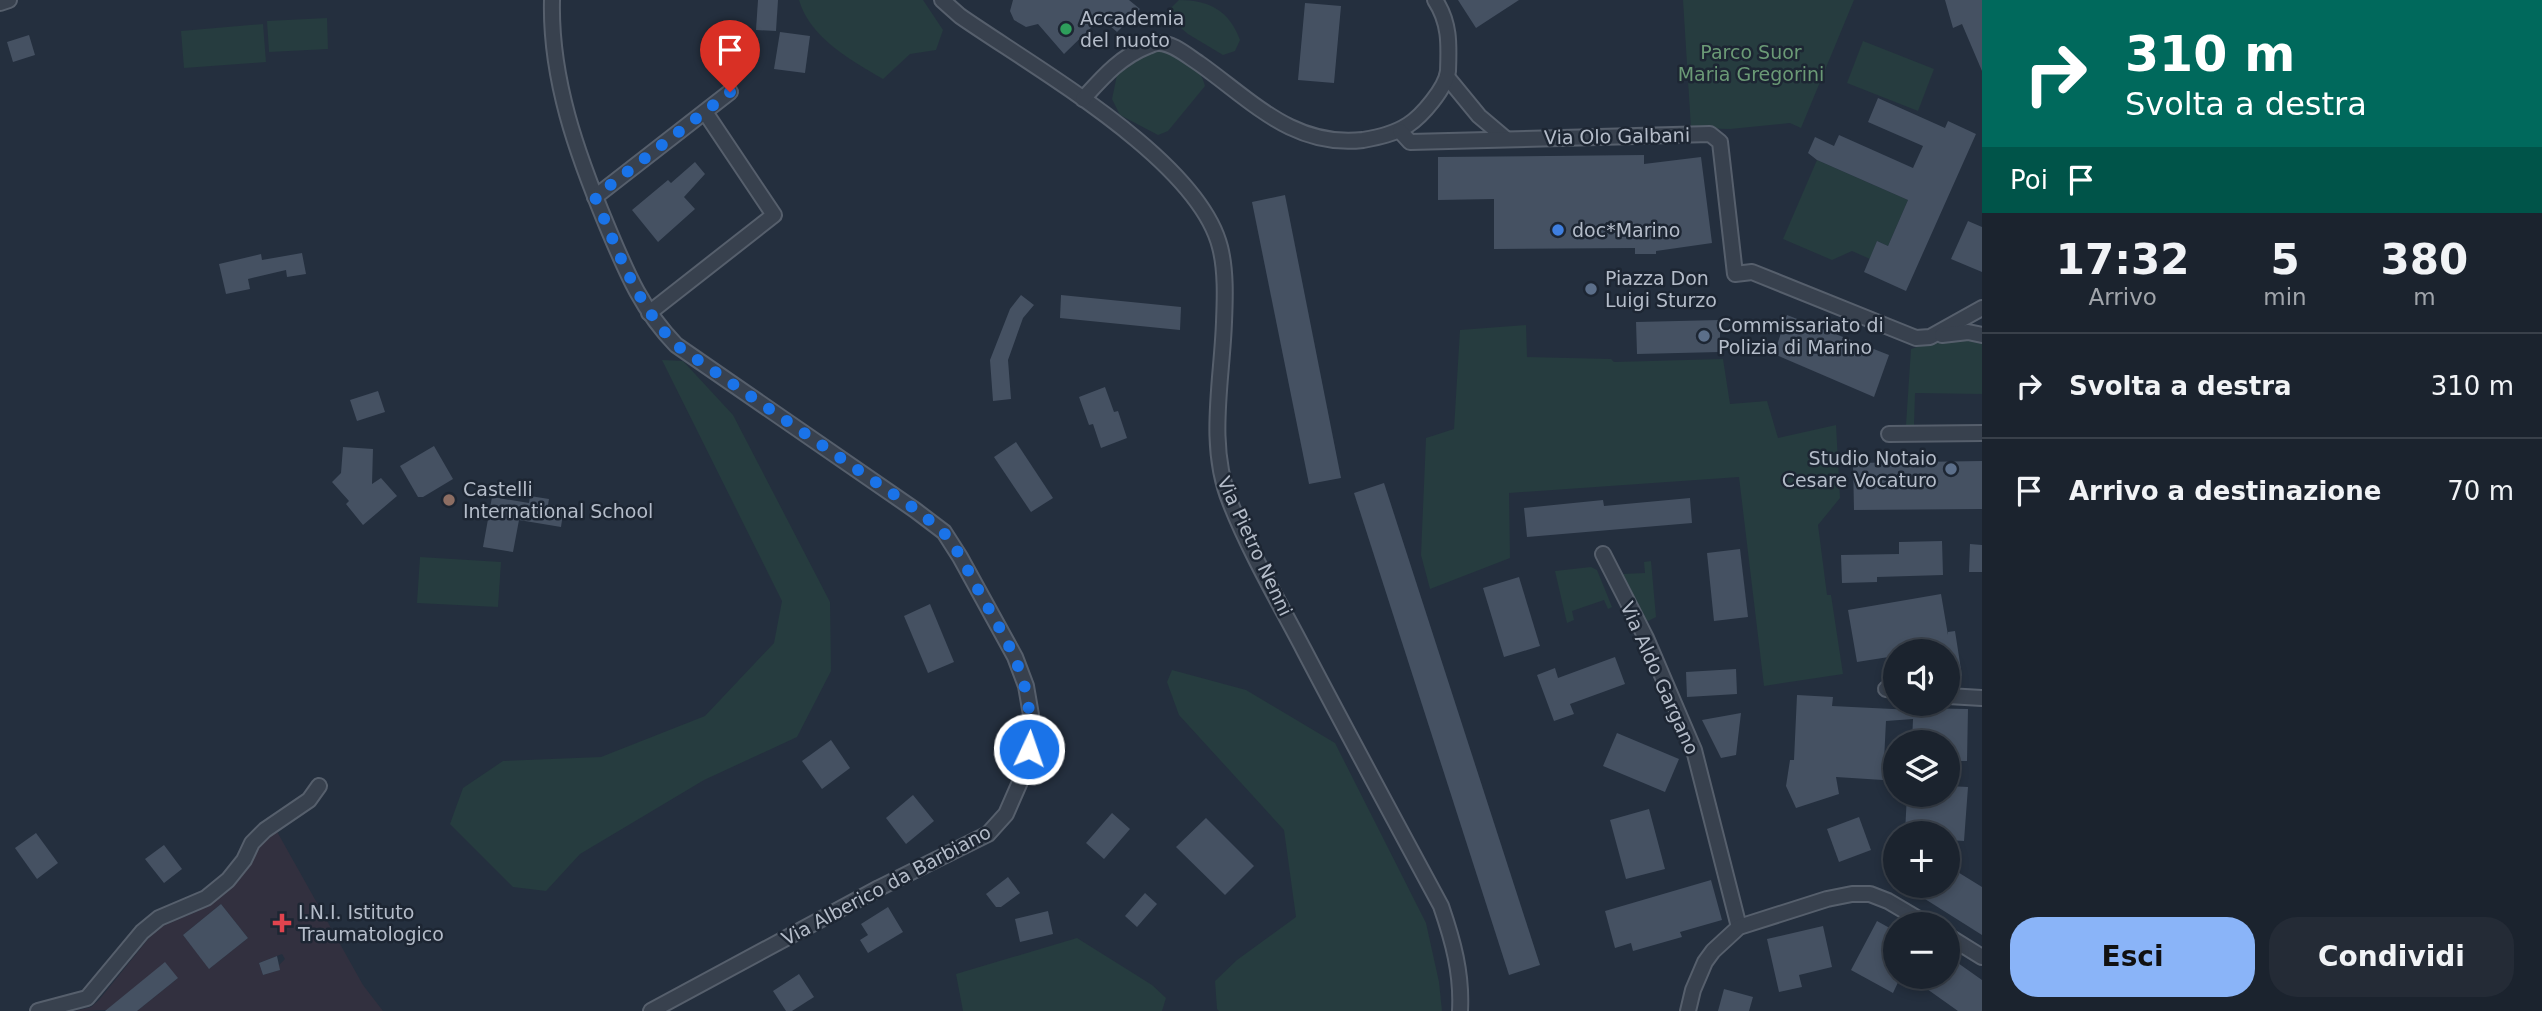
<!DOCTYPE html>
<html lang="it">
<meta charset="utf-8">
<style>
:root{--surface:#1b232e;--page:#242b36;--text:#f1f3f6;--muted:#a0a4aa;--line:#39404a;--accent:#8ab4f8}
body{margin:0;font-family:"DejaVu Sans",sans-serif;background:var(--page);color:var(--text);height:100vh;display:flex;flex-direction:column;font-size:26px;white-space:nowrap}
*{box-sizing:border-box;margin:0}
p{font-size:23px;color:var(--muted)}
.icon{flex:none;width:38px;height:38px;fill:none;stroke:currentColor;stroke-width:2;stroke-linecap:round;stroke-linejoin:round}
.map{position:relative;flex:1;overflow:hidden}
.drawer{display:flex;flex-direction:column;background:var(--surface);width:560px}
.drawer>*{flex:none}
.top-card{background:#00695c;color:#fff;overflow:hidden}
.tools{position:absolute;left:1883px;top:639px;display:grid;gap:14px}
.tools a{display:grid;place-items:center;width:77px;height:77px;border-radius:50%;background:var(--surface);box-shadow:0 4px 10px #0003,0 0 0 2px var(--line);font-size:35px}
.pin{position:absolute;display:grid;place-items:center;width:60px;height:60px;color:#fff;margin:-72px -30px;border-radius:50% 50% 50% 0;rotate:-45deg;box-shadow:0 0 7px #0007}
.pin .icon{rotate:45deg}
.me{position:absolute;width:77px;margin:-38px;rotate:3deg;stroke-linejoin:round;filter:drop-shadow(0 0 5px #0008)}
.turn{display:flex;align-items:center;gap:24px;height:147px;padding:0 28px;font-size:32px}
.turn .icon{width:91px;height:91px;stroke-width:2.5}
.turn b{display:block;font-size:49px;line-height:60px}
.then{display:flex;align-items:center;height:66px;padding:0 28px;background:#0003;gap:14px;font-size:26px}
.eta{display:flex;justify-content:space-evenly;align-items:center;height:119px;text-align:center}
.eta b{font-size:42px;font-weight:800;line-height:49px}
.button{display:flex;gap:14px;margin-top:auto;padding:14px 28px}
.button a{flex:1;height:80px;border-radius:28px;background:var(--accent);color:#111;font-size:28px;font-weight:800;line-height:80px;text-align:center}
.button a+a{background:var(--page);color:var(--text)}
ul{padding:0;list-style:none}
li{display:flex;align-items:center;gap:21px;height:105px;padding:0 28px;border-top:2px solid var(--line)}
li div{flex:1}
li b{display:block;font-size:26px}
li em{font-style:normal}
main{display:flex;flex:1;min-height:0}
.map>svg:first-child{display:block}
.medical{fill:#32303f;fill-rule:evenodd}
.green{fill:#263c3f}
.building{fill:#455162}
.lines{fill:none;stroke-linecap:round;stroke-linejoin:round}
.minor-casing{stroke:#565f6c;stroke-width:18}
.minor{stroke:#38414e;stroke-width:14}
.route{stroke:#1a73e8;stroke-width:12;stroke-dasharray:0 21.6}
.leisure-dot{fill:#2e9e5b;stroke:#1d2633;stroke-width:2.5}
.shop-dot{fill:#3f7fe0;stroke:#1d2633;stroke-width:2.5}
.service-dot{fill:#5c6f8a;stroke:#1d2633;stroke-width:2.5}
.education-dot{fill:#8d6e63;stroke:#1d2633;stroke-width:2.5}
.health-dot{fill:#e0444e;stroke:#1d2633;stroke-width:2.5}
.labels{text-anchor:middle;stroke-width:5;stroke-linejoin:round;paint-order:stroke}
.poi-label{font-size:19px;fill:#b4bcc9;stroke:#1d2633;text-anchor:start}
.park-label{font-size:19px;fill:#6b9a76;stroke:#1d2633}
.street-label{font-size:19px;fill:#b4bcc9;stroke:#1d2633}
</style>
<main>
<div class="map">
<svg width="1982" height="1011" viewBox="0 0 1982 1011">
<rect width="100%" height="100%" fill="#242f3e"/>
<path class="medical" d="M275,828L363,985L383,1011H137L178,978L106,1010L75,1011L91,1007L99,1000L149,938L163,926L198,911L234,885L250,865L261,842ZM221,904L248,938L210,968L183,935ZM282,954L285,959L279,965V970L263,975L259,963Z"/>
<g class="green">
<path d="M799,0H923L943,30L936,50L910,54L883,79C851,60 810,38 799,0Z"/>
<path d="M1179,0C1210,0 1229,11 1240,40L1235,51L1223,55L1188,34L1165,14Z"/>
<path d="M1683,0H1854L1801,128L1790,123L1730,129L1691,128Z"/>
<path d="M327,18L328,49L269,52L267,21Z"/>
<path d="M263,24L266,62L184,68L181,31Z"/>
<path d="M1863,41L1934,69L1918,111L1847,83Z"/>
<path d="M1164,51C1183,59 1200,65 1205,86L1168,131L1158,135L1120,115L1112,99L1117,75L1150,52Z"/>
<path d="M1817,160L1908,200L1888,246L1877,241L1870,259L1852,251L1832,260L1783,239Z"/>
<path d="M1526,325L1527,357L1611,359L1614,362L1723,359L1730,404L1767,401L1778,438L1836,425L1840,498L1818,525L1827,595H1831L1843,674L1764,686L1739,477L1509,493L1510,558L1430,589L1421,555L1426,438L1454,429L1460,330Z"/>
<path d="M1941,339H1959L1982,344V394L1915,393L1914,425H1906L1911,349Z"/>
<path d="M662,360L683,361L733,415L830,602L831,671L797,737L704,780L580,854L546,891L513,887L450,824L463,788L503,761L601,757L705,716L774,643L782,601Z"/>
<path d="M420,557L501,562L498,607L417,603Z"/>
<path d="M1651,561L1656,617L1648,621L1645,619L1623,574L1645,573L1644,562Z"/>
<path d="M1591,567L1597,570L1612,607L1608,609L1604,600L1572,611L1574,620L1567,623L1555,571Z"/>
<path d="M1172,670L1246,690L1335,743L1426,923L1439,982L1442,1011H1219L1217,1009L1215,981L1237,960L1296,917L1284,830L1179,715L1167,682Z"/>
<path d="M1077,938L1152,985L1166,998L1162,1011H963L956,974Z"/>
</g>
<g class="building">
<path d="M758,0H778L776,31L756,30Z"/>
<path d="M1013,0H1129L1140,9L1117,32L1101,18L1064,54L1038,24L1026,27L1014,20L1010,11Z"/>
<path d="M1458,0H1519L1476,28Z"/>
<path d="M1945,0H1982V71L1962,24L1953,28Z"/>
<path d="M1305,3L1341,6L1334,83L1298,80Z"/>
<path d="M780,32L810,36L805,73L774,69Z"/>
<path d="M29,35L35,55L13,62L7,42Z"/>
<path d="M1878,98L1945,128L1948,121L1976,134L1906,291L1864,272L1877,241L1888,246L1908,200L1817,160L1808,153L1815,137L1834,146L1839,135L1913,168L1923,146L1868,122Z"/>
<path d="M1644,155V164L1701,157L1712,243L1656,251V254H1635V248L1494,249V199L1438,200V157Z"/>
<path d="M695,162L705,174L684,197L695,209L658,242L632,210L668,180L671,183Z"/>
<path d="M1285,195L1341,478L1309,484L1252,202Z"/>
<path d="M1968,221L1982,227V272L1951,259Z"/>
<path d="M302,253L306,274L287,277L286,270L248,279L250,289L226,294L219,264L261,254L262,260Z"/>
<path d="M1021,295L1034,305L1023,318L1008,360L1011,399L993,401L990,360L1010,309Z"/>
<path d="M1061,295L1181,307L1180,330L1060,318Z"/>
<path d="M1787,315L1889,355L1874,397L1774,354Z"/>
<path d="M1720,320V352L1637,354L1636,322Z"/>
<path d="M1105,387L1114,412L1118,411L1127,438L1101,448L1093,424L1089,425L1079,397Z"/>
<path d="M378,391L385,412L357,421L350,400Z"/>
<path d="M1016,442L1053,498L1031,512L994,457Z"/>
<path d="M434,446L453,479L423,497H418L400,466Z"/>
<path d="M343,447L373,449L372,484L381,478L397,496L363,525L346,504L349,501L332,482L341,473Z"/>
<path d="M1982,461V509L1854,510L1853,463Z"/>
<path d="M1384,483L1540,965L1509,975L1354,493Z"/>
<path d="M530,496L549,499L548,505L564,507L561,527L519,520L513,552L483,547L492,497L529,503Z"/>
<path d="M1690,498L1692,523L1527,537L1524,508L1603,500L1604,506Z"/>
<path d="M1942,541L1943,575L1877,577V582L1842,583L1841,555L1899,554V542Z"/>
<path d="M1970,544L1982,545V572H1969Z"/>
<path d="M1740,549L1748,617L1714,621L1707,553Z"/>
<path d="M1519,577L1540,646L1504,657L1483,588Z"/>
<path d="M1941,594L1948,635V632L1955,631L1962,676L1948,678V648L1929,651H1895V656L1857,662L1848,610Z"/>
<path d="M930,604L954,662L928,673L904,616Z"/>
<path d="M1615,657L1625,684L1570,704L1574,714L1554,721L1537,675L1555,668L1558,678Z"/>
<path d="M1736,669L1737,694L1687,697L1686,672Z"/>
<path d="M1797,695L1833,697L1832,706L1913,710V708L1968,709L1967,761H1948V742H1912L1913,719L1886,721L1883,780L1836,777L1839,794L1796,808L1786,786L1790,760H1794Z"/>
<path d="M1741,713L1736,755L1721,758L1702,720Z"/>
<path d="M1617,733L1679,759L1665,792L1603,766Z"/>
<path d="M831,740L850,768L822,789L802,761Z"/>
<path d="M1948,786L1968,787L1964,841L1948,840V833H1905L1907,794H1948Z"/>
<path d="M913,795L934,821L906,844L886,818Z"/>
<path d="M1649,809L1665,869L1626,879L1610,820Z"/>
<path d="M1112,813L1130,829L1104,859L1086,843Z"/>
<path d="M1859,817L1871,850L1839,862L1827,829Z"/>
<path d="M1206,818L1254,866L1225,895L1176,847Z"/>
<path d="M36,833L58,863L37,879L15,848Z"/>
<path d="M164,845L182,869L164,883L145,859Z"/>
<path d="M1948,866L1982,887V935L1925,899L1933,886H1948Z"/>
<path d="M1008,877L1020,893L1001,907H996L986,894Z"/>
<path d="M1711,880L1722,920L1680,932L1682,937L1633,951L1631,943L1615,948L1605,911Z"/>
<path d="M1145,893L1157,904L1137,927L1125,916Z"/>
<path d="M221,904L248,938L209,969L183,935Z"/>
<path d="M888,907L903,932L868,953L860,940L868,935L861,924Z"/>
<path d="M1048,911L1053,934L1020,942L1015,919Z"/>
<path d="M1877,921L1895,931V976H1901L1893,993L1851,970Z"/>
<path d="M1823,926L1832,967L1799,975L1802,987L1779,992L1767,939Z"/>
<path d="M277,956L280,970L263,975L259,963Z"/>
<path d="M1948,956L1982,980V1011H1958L1927,989L1935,976H1948Z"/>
<path d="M165,962L178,978L137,1011H105Z"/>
<path d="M799,974L814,997L792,1011H786L773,991Z"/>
<path d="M1724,989L1753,997L1749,1011H1718Z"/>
</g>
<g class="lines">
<defs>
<g id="minor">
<path d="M552,0C550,79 577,154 607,226C626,271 641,309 676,345L915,510L944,532L960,557L1015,657L1026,686L1031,715L1029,749L1020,782L1006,814L988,834L879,888L651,1011"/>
<path d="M942,0L960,16C1033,67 1198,159 1220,247C1226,270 1225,298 1224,322C1222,381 1207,445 1230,502C1250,553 1279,602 1304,650C1349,736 1395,821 1441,906C1453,941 1462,973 1460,1011"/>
<path d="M0,3L9,0"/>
<path d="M1447,77L1479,116L1505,138"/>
<path d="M1083,99C1103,77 1120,57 1148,46C1151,45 1155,43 1158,43C1172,42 1189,57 1200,64C1252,101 1294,148 1363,140C1379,137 1394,134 1408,125C1422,116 1446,88 1448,71C1449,44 1450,23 1435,0"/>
<path d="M1400,131L1410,142L1710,134L1720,142L1735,274L1752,272L1916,338L1930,337L1982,308"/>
<path d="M595,197L730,92"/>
<path d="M649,313L774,215L705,112"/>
<path d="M1942,335L1968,332L1982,335"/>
<path d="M1889,434L1982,433"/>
<path d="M1603,554L1646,638L1694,750L1739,927"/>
<path d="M1886,689L1895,690"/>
<path d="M1948,696L1982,698"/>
<path d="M1948,936L1982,957"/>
<path d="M38,1011L87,998L142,932L159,918L206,898L228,880L244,860L252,843L265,830L309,800L319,786"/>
<path d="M1688,1011L1693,990L1705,962L1713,951L1739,927L1827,899L1852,894H1870L1888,901L1927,924"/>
</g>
</defs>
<use href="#minor" class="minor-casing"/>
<use href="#minor" class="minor"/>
</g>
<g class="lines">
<path class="route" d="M730,92L595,197C618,251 635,302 676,345L915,509C924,517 936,524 944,533C959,550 969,573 980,593C1011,649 1035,683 1029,749"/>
</g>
<circle class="leisure-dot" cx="1066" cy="29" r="7"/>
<circle class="shop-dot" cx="1558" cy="230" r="7"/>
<g class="service-dot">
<circle cx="1591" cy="289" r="7"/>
<circle cx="1704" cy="336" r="7"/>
<circle cx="1951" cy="469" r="7"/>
</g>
<circle class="education-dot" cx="449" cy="500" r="7"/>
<path class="health-dot" d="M278.5 912.5h7v7h7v7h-7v7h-7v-7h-7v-7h7z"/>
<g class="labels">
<g class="poi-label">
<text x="1080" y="25">Accademia<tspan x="1080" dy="22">del nuoto</tspan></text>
<text x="1572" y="237">doc*Marino</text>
<text x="1605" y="285">Piazza Don<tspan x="1605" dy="22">Luigi Sturzo</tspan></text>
<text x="1718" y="332">Commissariato di<tspan x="1718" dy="22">Polizia di Marino</tspan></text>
<text x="1937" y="465" text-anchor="end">Studio Notaio<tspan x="1937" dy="22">Cesare Vocaturo</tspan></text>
<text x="463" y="496">Castelli<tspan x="463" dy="22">International School</tspan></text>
<text x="298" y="919">I.N.I. Istituto<tspan x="298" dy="22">Traumatologico</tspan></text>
</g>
<g class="park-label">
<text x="1751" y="59">Parco Suor<tspan x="1751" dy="22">Maria Gregorini</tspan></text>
</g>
<g class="street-label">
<text transform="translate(1617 136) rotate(-1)" y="7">Via Olo Galbani</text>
<text transform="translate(1255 546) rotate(65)" y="7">Via Pietro Nenni</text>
<text transform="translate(1660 678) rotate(66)" y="7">Via Aldo Gargano</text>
<text transform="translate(886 885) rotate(-28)" y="7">Via Alberico da Barbiano</text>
</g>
</g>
</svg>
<div class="tools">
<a><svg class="icon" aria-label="sound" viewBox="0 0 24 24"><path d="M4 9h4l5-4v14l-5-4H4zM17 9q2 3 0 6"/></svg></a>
<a><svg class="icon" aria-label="layers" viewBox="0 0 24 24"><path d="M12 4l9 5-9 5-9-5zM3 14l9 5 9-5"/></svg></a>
<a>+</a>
<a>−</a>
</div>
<div class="pin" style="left:730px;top:92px;background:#d93025"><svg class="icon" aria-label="arrive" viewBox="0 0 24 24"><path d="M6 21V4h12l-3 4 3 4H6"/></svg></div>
<svg class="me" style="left:1029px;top:749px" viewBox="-20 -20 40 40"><circle r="17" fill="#1a73e8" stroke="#fff" stroke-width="3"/><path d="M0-11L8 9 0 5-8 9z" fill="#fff"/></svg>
</div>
<section class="drawer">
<div class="top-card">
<div class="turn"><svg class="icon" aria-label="right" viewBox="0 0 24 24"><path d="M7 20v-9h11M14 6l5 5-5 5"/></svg><div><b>310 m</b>Svolta a destra</div></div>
<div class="then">Poi<svg class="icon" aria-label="arrive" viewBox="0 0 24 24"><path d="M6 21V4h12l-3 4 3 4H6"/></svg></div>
</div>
<div class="eta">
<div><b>17:32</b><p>Arrivo</p></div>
<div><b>5</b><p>min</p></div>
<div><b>380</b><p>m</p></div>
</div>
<ul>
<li><svg class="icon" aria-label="right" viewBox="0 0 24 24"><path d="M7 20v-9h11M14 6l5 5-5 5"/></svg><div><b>Svolta a destra</b></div><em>310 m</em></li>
<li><svg class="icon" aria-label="arrive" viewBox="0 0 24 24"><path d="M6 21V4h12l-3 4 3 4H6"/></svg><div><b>Arrivo a destinazione</b></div><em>70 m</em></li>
</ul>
<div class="button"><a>Esci</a><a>Condividi</a></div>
</section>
</main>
